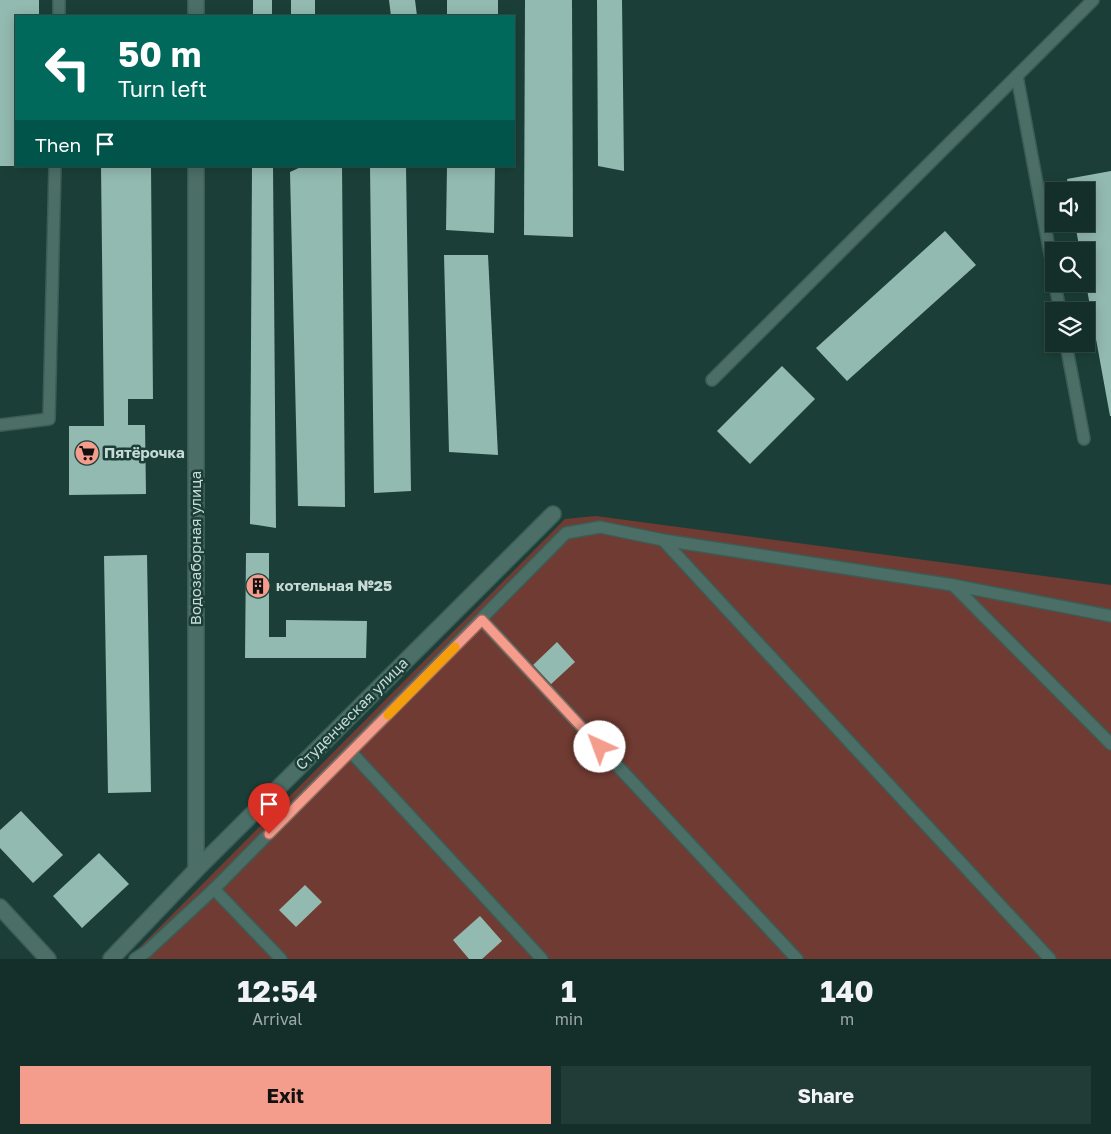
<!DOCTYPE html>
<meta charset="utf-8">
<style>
:root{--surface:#142f2a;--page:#213b36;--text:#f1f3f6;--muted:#9da9a8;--line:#334a47;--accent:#f49d8d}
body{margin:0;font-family:"Golos Text",sans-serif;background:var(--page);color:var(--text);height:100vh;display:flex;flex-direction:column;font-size:19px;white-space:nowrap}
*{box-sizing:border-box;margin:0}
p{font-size:16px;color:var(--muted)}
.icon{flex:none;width:28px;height:28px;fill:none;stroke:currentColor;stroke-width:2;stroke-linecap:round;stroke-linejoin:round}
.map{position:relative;height:959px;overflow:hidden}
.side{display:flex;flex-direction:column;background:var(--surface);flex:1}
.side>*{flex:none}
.banner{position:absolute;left:15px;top:15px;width:500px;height:152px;border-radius:0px;box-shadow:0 2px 12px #0003,0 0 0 1px var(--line);background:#00695c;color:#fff;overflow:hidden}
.buttons{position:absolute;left:1045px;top:182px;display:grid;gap:10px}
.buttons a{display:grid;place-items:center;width:50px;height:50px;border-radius:0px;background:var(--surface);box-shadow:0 2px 12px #0003,0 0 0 1px var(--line);font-size:25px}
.pin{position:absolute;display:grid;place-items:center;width:42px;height:42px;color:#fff;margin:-51px -21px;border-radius:50% 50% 50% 0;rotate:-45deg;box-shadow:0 0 5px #0007}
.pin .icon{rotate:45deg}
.me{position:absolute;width:55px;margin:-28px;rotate:317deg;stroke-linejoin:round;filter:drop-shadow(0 0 4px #0008)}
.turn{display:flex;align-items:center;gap:18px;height:105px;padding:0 20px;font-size:22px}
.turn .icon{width:65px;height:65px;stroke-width:2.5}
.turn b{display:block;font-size:35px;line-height:42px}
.then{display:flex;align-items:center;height:48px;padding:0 20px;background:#0003;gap:10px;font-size:19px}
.eta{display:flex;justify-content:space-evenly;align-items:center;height:85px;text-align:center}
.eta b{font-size:30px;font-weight:700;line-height:35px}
.cta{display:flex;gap:10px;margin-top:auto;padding:10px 20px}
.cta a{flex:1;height:58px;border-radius:0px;background:var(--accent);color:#111;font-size:20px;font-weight:700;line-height:58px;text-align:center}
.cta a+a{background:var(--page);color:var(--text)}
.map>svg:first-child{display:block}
.green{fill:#703b32}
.building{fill:#93bab0}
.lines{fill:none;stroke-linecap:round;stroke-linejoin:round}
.lane-casing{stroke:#3c5c56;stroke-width:14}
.street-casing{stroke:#3c5c56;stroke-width:18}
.lane{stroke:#4b6f67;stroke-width:11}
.street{stroke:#4b6f67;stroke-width:15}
.route-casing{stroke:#9f665c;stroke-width:12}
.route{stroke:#f49d8d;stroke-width:9}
.slow{stroke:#f59e0b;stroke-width:9}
.labels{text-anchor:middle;stroke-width:5;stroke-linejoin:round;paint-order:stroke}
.poi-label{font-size:15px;font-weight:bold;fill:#c7dad5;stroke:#1b3f38;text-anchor:start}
.street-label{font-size:15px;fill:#c7dad5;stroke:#1b3f38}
</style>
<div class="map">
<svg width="1111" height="959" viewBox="0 0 1111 959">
<rect width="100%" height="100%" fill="#1b3f38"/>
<path class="green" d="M596,516L1111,585V959H145L138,949L565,519Z"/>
<g class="building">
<path d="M0,0H39V16H16V166H0Z"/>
<rect x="253" y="0" width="19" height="16"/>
<rect x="291" y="0" width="24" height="16"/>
<path d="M389,0H415L417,16H391Z"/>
<rect x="447" y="0" width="51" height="16"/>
<path d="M525,0H572L573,237L524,235Z"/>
<path d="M597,0H622L624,171L598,166Z"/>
<path d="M101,166H151L153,399H128V425H145L146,494L69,495V426H104Z"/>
<path d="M252,166H273L276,528L250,524Z"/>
<path d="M303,166H342L345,507L298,506L290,172Z"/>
<path d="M370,166H406L411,491L374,493Z"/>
<path d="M447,166H495L494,233L446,230Z"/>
<path d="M1111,171V416H1110L1086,284V251H1080L1075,224H1086V191H1069L1067,179Z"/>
<path d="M945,231L976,265L847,381L816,348Z"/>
<path d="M444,255H488L498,455L449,452Z"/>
<path d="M782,366L815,399L750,464L717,431Z"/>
<path d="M246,553H269V637H286V620L367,621L366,658H245Z"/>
<path d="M147,555L151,792L108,793L104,556Z"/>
<path d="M557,642L575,662L549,686L531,667Z"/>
<path d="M21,811L63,855L33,883L0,848V830Z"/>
<path d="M99,853L129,884L82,928L53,896Z"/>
<path d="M305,885L322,902L296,927L279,910Z"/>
<path d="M480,916L502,941L482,959H469L453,940Z"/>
</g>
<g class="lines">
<defs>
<g id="lane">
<path d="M59,16V0"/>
<path d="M1017,76L1054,275"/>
<path d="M1055,284L1060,311"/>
<path d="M1066,344L1084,439"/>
<path d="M712,380L1093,0"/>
<path d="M0,425L49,419L55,166"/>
<path d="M663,540L1050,959"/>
<path d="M953,585L1111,744"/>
<path d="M482,620L797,959"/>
<path d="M351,752L542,959"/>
<path d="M214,889L281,959"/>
<path d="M135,959L146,952L214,889L566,533L600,527L663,540L953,585L1111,616"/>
</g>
<g id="street">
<path d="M196,16V0"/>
<path d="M196,870V166"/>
<path d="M0,907L48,959"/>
<path d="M111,959L196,870L553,514"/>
</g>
</defs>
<use href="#lane" class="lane-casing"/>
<use href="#street" class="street-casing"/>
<use href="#lane" class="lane"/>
<use href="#street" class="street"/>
</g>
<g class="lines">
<defs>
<path id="route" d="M269,834L482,620L600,747"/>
</defs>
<use href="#route" class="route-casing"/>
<use href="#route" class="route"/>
<path class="slow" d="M388,715L455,647"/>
</g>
<defs>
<symbol id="supermarket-disc" viewBox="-11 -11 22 22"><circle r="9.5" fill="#f49d8d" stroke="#1b3f38"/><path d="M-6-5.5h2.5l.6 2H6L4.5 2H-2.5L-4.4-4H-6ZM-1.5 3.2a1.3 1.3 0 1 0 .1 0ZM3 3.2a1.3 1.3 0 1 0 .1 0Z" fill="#111"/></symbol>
<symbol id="building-disc" viewBox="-11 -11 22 22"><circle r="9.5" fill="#f49d8d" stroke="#1b3f38"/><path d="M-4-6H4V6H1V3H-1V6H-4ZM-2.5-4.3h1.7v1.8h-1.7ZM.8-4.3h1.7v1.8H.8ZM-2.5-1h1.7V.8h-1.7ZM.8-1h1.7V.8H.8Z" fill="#111"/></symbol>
</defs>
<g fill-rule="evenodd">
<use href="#supermarket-disc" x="73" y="439" width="28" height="28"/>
<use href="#building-disc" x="244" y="572" width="28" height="28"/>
</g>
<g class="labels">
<g class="poi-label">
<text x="104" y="458">Пятёрочка</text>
<text x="276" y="591">котельная №25</text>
</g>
<g class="street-label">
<text transform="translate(196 548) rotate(-90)" y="5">Водозаборная улица</text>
<text transform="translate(352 714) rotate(-45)" y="5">Студенческая улица</text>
</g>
</g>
</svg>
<div class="buttons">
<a><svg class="icon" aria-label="sound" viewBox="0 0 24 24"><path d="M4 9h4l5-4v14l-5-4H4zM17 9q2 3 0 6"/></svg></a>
<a><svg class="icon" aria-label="search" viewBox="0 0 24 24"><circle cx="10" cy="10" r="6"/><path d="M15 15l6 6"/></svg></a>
<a><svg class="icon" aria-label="layers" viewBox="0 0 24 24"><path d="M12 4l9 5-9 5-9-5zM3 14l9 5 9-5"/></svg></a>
</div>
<div class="pin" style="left:269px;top:834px;background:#d93025"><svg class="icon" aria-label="arrive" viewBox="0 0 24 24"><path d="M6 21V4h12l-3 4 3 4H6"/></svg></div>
<svg class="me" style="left:600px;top:747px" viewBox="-20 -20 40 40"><circle r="19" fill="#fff"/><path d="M0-13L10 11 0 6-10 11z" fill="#f49d8d"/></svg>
<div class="banner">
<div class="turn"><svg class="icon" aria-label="left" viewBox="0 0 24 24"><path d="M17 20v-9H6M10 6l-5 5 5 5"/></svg><div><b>50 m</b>Turn left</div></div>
<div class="then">Then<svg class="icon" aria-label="arrive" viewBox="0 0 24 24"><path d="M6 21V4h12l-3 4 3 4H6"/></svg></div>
</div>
</div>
<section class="side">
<div class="eta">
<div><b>12:54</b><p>Arrival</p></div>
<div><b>1</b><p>min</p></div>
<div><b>140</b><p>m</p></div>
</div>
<div class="cta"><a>Exit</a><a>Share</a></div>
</section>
